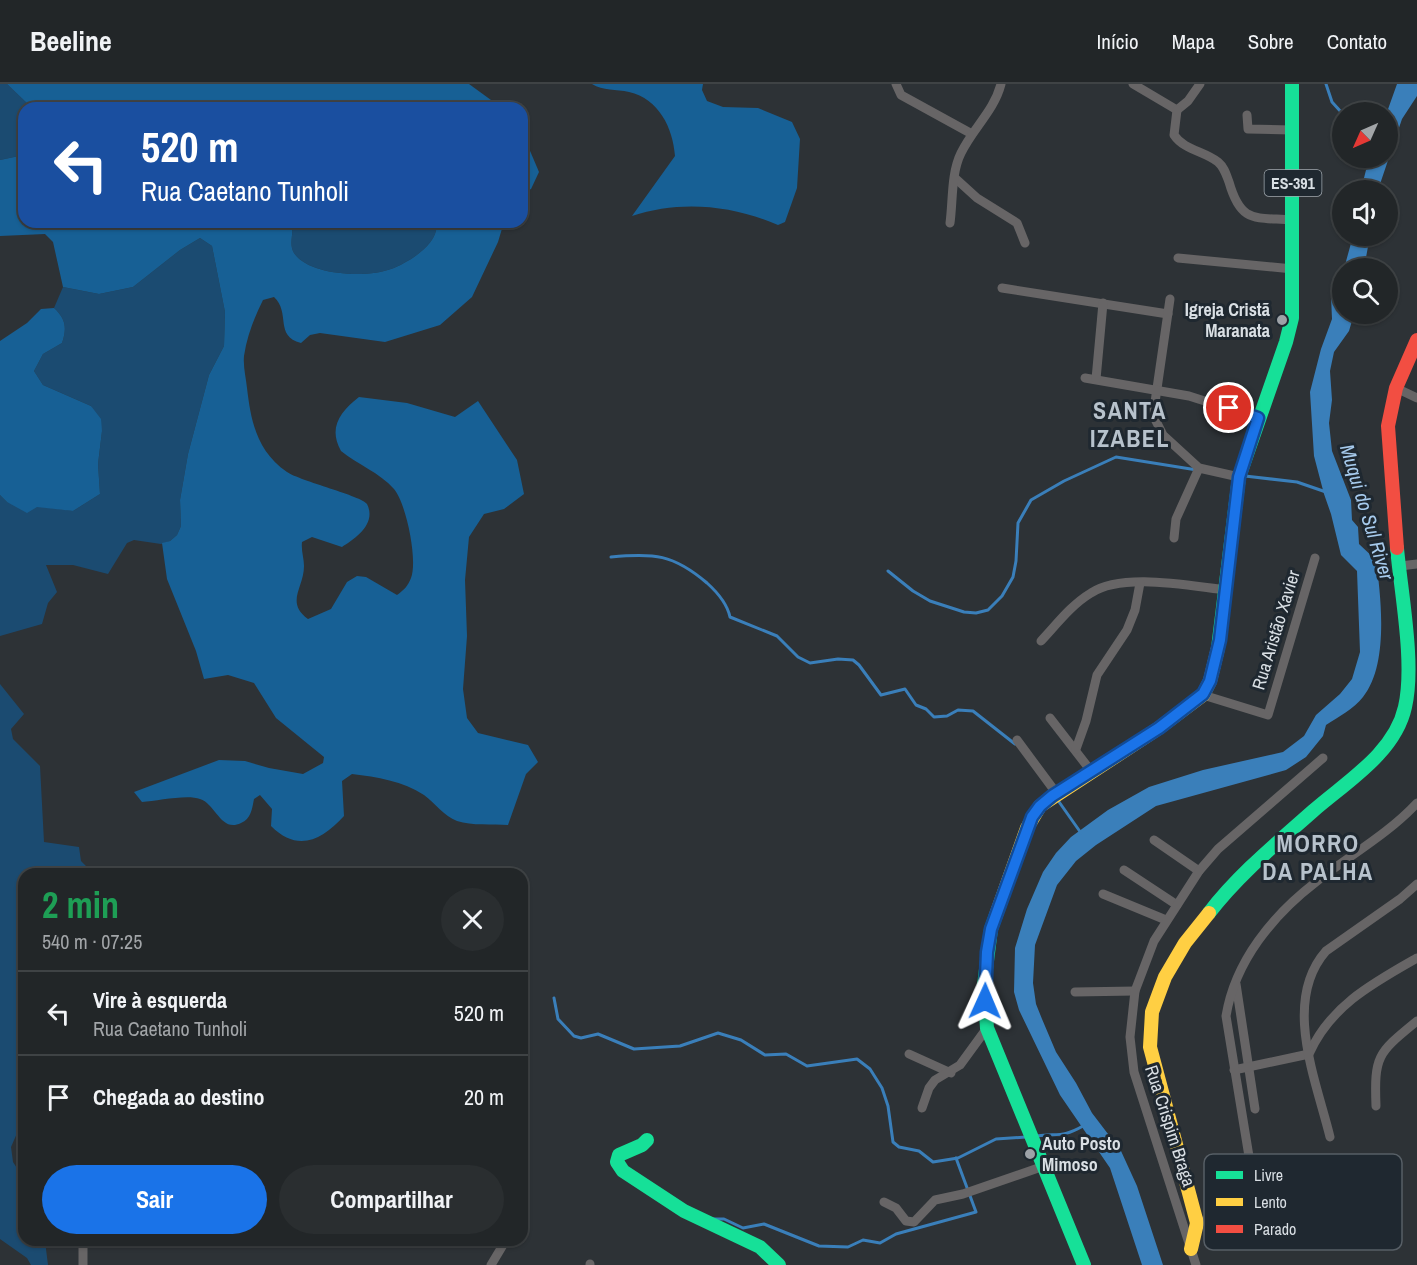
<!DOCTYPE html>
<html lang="pt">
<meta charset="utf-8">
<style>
:root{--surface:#222628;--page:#2a2e30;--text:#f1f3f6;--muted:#a2a5a8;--line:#3f4345;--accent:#1a73e8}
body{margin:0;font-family:"Archivo Narrow",sans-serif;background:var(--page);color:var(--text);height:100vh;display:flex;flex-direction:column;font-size:22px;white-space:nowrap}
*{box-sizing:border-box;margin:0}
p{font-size:20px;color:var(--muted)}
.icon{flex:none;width:33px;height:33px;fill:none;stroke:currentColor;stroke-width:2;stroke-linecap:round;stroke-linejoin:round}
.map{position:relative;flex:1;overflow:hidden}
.side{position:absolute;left:18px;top:784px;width:510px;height:378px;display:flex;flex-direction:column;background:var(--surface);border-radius:18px;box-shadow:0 2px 4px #0004,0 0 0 2px var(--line)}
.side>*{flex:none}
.guide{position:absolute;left:18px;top:18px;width:510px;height:126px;border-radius:18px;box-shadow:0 2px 4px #0004,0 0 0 2px var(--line);background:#1a4fa0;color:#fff;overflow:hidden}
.needle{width:39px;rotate:225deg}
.controls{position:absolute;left:1332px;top:18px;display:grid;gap:12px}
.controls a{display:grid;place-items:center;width:66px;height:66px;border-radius:50%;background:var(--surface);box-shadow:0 2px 4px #0004,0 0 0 2px var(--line);font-size:30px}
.pin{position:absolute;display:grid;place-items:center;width:51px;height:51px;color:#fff;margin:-26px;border:3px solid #fff;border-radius:50%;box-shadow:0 2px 6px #0007}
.me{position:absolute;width:66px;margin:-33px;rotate:1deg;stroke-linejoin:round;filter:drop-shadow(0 0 4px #0008)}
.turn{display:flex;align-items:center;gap:21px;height:126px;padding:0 24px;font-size:27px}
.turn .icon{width:78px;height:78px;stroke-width:2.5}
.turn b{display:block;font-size:42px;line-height:51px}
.round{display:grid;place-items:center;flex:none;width:63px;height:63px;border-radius:32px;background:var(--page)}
.overview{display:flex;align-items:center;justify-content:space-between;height:102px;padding:0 24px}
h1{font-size:36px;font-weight:700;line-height:45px;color:#1e9e55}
.cta{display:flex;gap:12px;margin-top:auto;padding:12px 24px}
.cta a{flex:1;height:69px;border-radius:36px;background:var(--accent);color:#fff;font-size:24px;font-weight:700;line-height:69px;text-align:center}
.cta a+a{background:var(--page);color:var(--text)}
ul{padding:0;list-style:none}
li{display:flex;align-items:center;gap:18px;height:84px;padding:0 24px;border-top:2px solid var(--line)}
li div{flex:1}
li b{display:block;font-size:22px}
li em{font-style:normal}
header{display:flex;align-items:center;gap:36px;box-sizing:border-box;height:84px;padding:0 30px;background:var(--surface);border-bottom:2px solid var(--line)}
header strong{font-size:28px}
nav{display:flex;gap:33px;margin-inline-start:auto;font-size:21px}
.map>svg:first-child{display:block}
.green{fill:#1b4b71}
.forest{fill:#176095}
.water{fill:#3a7fba}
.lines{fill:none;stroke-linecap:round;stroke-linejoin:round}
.stream{stroke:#3a7fba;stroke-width:3}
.street{stroke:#676566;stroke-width:9}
.fast{stroke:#16e098;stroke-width:14}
.slow{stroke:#ffcf43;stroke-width:14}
.jam{stroke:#f24e42;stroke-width:14}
.route-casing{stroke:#114b97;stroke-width:15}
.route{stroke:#1a73e8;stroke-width:10}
.poi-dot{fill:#9da2a7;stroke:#1f2830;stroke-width:2}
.labels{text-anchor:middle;stroke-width:6;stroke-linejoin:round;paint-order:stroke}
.shield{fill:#1f2830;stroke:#a1a8ae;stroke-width:1.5}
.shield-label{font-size:16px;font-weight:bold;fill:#d9dfe4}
.poi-label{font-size:18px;font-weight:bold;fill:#d9dfe4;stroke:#1f2830;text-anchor:end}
.street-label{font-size:18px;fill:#d9dfe4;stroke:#1f2830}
.water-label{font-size:20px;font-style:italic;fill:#a7cbed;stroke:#1f2830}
.district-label{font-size:24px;font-weight:bold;letter-spacing:1.5px;fill:#b7c2cc;stroke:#1f2830}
.key{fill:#1f2830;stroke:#575f66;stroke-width:1.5}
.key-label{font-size:16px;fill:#d9dfe4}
</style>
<header>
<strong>Beeline</strong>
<nav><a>Início</a><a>Mapa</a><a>Sobre</a><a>Contato</a></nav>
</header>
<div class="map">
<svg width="1417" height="1181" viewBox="0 0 1417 1181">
<rect width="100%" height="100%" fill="#2d3236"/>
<g class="green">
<path d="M0,0H7L32,24H24V63L19,72L0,76Z"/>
<path d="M291,138H436C441,159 408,179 391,185C368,194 309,192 294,169C288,159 295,149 291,138Z"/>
<path d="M200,154L212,162L225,228L224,262L209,291L188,370L180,416L181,442L177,451L170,457L161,460L134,456L127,459L108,490L73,481H46L57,508L48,519L42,540L0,552V411L7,418L73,427L100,410L98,380L102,347L91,322L43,301L34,287L43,270L62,259C67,244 66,235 54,224L63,203L99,210L133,203L180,166Z"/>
<path d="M0,600L24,630L11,645L13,655L40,682L44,758L79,763L81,777L94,790H24V1041L18,1047L11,1063L13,1078L24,1095V1156L45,1157L48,1181H31L27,1174L0,1155Z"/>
</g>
<g class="forest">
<path d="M7,0H469L502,24H32Z"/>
<path d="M592,0H703L702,6L707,17L723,23L758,24L792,38L800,55L797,104L785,138L778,141C732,121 680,116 632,132L675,72C673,44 659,15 629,8C616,5 603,7 592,0Z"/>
<path d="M522,48L539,88L531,105L522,109Z"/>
<path d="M24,63V138H291C295,149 288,159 294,169C309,192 368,194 391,185C408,179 441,159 436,138H504L498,158L472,213L440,241L385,258L320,249L310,251L301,259C274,252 291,229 274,213L263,216C254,234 247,252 244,272C243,283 246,294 247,304C251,338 257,367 287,388C300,397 362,412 367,420C377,440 355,455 342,463L312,453L302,458C301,467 304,474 304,482C304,504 285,518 308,535L331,525L347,498L357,492L366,493L397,511C404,506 408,502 411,494C418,476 406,419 394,405C380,389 357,380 341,367C328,344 340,328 359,313L407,319L455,333L478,317L517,376L524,410L504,425L484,430L469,453L465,496L467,552L463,605L467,634L478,649L528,661L538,678L526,690L508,741C493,740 472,742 457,737C444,732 435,719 424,711C403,697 377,693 352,690L342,697L344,732C322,756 298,769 271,742L272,725L260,711L254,715C252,725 251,735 241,739C221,749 216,720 200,715C187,710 157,717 142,718L134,708L219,676L245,677L269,684L303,690L323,679L324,673L276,634L254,599L228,591L204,595L196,567L167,495L162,459L170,457L177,451L181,442L180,416L188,370L209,291L224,262L225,228L212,162L200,154L180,166L133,203L99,210L63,203L53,158L45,150L0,152V76L19,72Z"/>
<path d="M54,224C66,235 67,244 62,259L43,270L34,287L43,301L91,322L101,335L102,347L98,380L100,410L73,427L37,423L27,429L7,418L0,411V257L27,239L41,225Z"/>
</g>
<g class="water">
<path d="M1397,0H1417V12L1402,35L1378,106H1361L1369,74H1388L1387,28Z"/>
<path d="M1353,152H1370L1364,184H1342V230H1354L1349,247L1334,268L1330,287L1332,316L1329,339L1332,367L1351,416L1352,436L1358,443L1359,460L1376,476C1381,513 1389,581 1363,613C1354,625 1338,633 1326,641L1323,652L1306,673L1286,686L1156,722L1096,761L1076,777L1057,801L1035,861L1033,899L1036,920L1042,935L1056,968L1076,999L1092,1029L1121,1067L1137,1102L1163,1181H1142L1110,1084L1060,1011L1019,926L1014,908L1015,864L1027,825L1043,788L1056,769L1071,753L1108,726L1149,703L1203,686L1283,668L1304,652L1316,631L1340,610L1352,595L1360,568L1357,487L1341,471L1331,430L1324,410L1314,372L1310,308L1321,265L1332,235L1331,212L1336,195L1345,181Z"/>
</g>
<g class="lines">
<g class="stream">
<path d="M1326,0L1332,18L1342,29"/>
<path d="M1368,230L1376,232"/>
<path d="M1245,392L1297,398L1326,408"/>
<path d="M611,473C654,469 673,470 707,499C717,508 727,519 730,533L777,552L798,573L810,579L838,575L853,576L859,581L881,611L905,605L916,621L926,625L934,633L947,632L958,626L973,627L1015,660"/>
<path d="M888,487L913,507L930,517L964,528L976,529L988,526L1002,512L1013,493L1016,477L1018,439L1031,416L1064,397L1116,373L1197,386"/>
<path d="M1057,715L1081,749"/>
<path d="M554,914L558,935L574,952L581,954L598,950L634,965L680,962L718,949L741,956L765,971L786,970L807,982L857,975L870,985L882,1004L888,1022L893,1058L899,1063L919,1067L933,1078L958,1074L996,1055L1026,1053"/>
<path d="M1036,1052C1058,1049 1062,1054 1083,1042"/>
<path d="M713,1135H724L743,1144L764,1140L819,1162L848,1163L863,1156L880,1159L896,1150L976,1128L956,1074"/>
</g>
<g class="street">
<path d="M896,0L901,11L972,50"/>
<path d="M1133,0L1177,26L1188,17L1200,0"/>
<path d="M1177,26L1174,51C1184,66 1204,67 1218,78C1224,83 1226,90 1229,98C1241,140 1255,133 1292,136"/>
<path d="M1247,31L1248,45L1292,46"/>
<path d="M955,94L977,114L1017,139L1025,159"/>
<path d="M950,139C953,117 951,89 961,69C973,44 994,27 1001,0"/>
<path d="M1178,174L1293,185"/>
<path d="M1002,204L1168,230"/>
<path d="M1170,215L1154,325L1155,335L1163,351L1199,384L1239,393"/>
<path d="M1085,294L1189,312L1258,334"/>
<path d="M1096,295L1103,219"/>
<path d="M1396,304L1417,314"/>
<path d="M1174,454L1176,435L1199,384"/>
<path d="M1400,482L1417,480"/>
<path d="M1041,557C1057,540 1071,521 1091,509C1122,488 1190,502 1227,506"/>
<path d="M1203,611L1268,631L1315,474"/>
<path d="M1050,634L1091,687"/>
<path d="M1017,656L1057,710"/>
<path d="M1076,665L1086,637L1097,591L1127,546L1135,526L1140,499"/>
<path d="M1154,756L1199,787"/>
<path d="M1124,786L1177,821"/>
<path d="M1103,810L1166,836"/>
<path d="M1236,900L1255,1025"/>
<path d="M1075,908L1135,907"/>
<path d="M909,970L951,989"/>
<path d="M1234,986L1309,970C1330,922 1373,899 1417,874"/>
<path d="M1376,1022C1374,971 1378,969 1417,937"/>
<path d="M922,1024L929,1004L935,996L960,981L987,944"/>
<path d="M1330,1053C1316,996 1282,917 1326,867L1400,815L1417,800"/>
<path d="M1255,1109L1269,1145"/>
<path d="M884,1118L896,1124L906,1137L914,1138L935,1116L963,1110L1044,1082"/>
<path d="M1197,1139C1216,1133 1246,1130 1255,1109L1226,932C1235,877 1273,831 1316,798C1350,771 1387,751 1417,719"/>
<path d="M83,1156V1181"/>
<path d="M491,1181L506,1156"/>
<path d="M590,1181V1180"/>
<path d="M1196,1181L1134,988L1130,953L1135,907L1154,857L1199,787L1218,765L1323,674"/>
</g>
<g class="fast">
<path d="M1218,564L1239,393L1286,258L1292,234V0"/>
<path d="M1209,829C1238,791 1277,759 1313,727C1346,698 1395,669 1405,623C1415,580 1401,509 1397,464"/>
<path d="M996,831L991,845L984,901L987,944L1084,1181"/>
<path d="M647,1056L642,1061L619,1071L617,1078L623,1087L684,1127L760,1163L779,1181"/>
</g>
<g class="slow">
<path d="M996,831L1027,744L1040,722L1159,644L1203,611L1210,597L1218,564"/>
<path d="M1191,1165L1197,1139L1150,963L1152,928L1165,893L1185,859L1209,829"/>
</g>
<path class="jam" d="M1397,464L1388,342L1396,304L1417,256"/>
</g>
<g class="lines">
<defs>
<path id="route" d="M985,917L987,868L991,845L1032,733L1040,722L1052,712L1159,644L1203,610L1210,597L1220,556L1239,393L1258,334L1229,324"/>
</defs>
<use href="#route" class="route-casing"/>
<use href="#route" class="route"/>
</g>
<g class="poi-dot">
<circle cx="1282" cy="236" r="6"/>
<circle cx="1030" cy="1070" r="6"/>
</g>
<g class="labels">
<rect class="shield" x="1264.5" y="86" width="57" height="26" rx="4.5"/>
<g class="shield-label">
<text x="1293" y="105">ES-391</text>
</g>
<g class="poi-label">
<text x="1270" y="232">Igreja Cristã<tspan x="1270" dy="21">Maranata</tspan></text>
<text x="1042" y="1066" text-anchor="start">Auto Posto<tspan x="1042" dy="21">Mimoso</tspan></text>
</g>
<g class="street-label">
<text transform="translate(1276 546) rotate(-73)" y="6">Rua Aristão Xavier</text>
<text transform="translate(1170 1042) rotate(72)" y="6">Rua Crispim Braga</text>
</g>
<g class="water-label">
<text transform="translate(1367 428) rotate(73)" y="7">Muqui do Sul River</text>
</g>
<g class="district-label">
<text x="1130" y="335">SANTA<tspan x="1130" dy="28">IZABEL</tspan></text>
<text x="1318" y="768">MORRO<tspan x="1318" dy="28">DA PALHA</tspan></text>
</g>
</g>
<rect x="1204" y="1070" width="198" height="96" rx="9" class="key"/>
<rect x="1216" y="1087" width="27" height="8" fill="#16e098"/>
<rect x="1216" y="1114" width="27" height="8" fill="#ffcf43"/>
<rect x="1216" y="1141" width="27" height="8" fill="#f24e42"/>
<g class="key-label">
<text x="1254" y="1097">Livre</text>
<text x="1254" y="1124">Lento</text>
<text x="1254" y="1151">Parado</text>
</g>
</svg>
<div class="controls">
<a><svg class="needle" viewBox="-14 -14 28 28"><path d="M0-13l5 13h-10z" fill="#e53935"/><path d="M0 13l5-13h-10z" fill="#a2a5a8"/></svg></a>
<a><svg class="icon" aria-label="sound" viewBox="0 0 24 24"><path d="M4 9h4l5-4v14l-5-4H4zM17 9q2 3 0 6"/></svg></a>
<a><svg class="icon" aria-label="search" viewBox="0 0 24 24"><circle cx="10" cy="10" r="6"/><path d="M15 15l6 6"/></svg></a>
</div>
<div class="pin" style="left:1229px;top:324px;background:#d93025"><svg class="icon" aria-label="arrive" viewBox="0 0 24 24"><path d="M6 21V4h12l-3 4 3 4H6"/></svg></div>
<svg class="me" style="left:985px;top:917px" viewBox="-20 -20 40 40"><path d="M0-17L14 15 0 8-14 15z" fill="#1a73e8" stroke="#fff" stroke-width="4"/></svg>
<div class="guide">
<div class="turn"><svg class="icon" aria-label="left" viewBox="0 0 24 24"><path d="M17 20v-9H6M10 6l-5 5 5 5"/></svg><div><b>520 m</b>Rua Caetano Tunholi</div></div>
</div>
<section class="side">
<div class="overview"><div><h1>2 min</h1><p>540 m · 07:25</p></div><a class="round"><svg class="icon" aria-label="close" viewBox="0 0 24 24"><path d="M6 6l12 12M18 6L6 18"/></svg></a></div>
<ul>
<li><svg class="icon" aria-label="left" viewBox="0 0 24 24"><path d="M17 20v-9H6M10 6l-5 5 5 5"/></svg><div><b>Vire à esquerda</b><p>Rua Caetano Tunholi</p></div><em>520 m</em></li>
<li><svg class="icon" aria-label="arrive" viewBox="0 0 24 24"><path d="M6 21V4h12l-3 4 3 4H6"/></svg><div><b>Chegada ao destino</b></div><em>20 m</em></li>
</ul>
<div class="cta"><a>Sair</a><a>Compartilhar</a></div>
</section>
</div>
